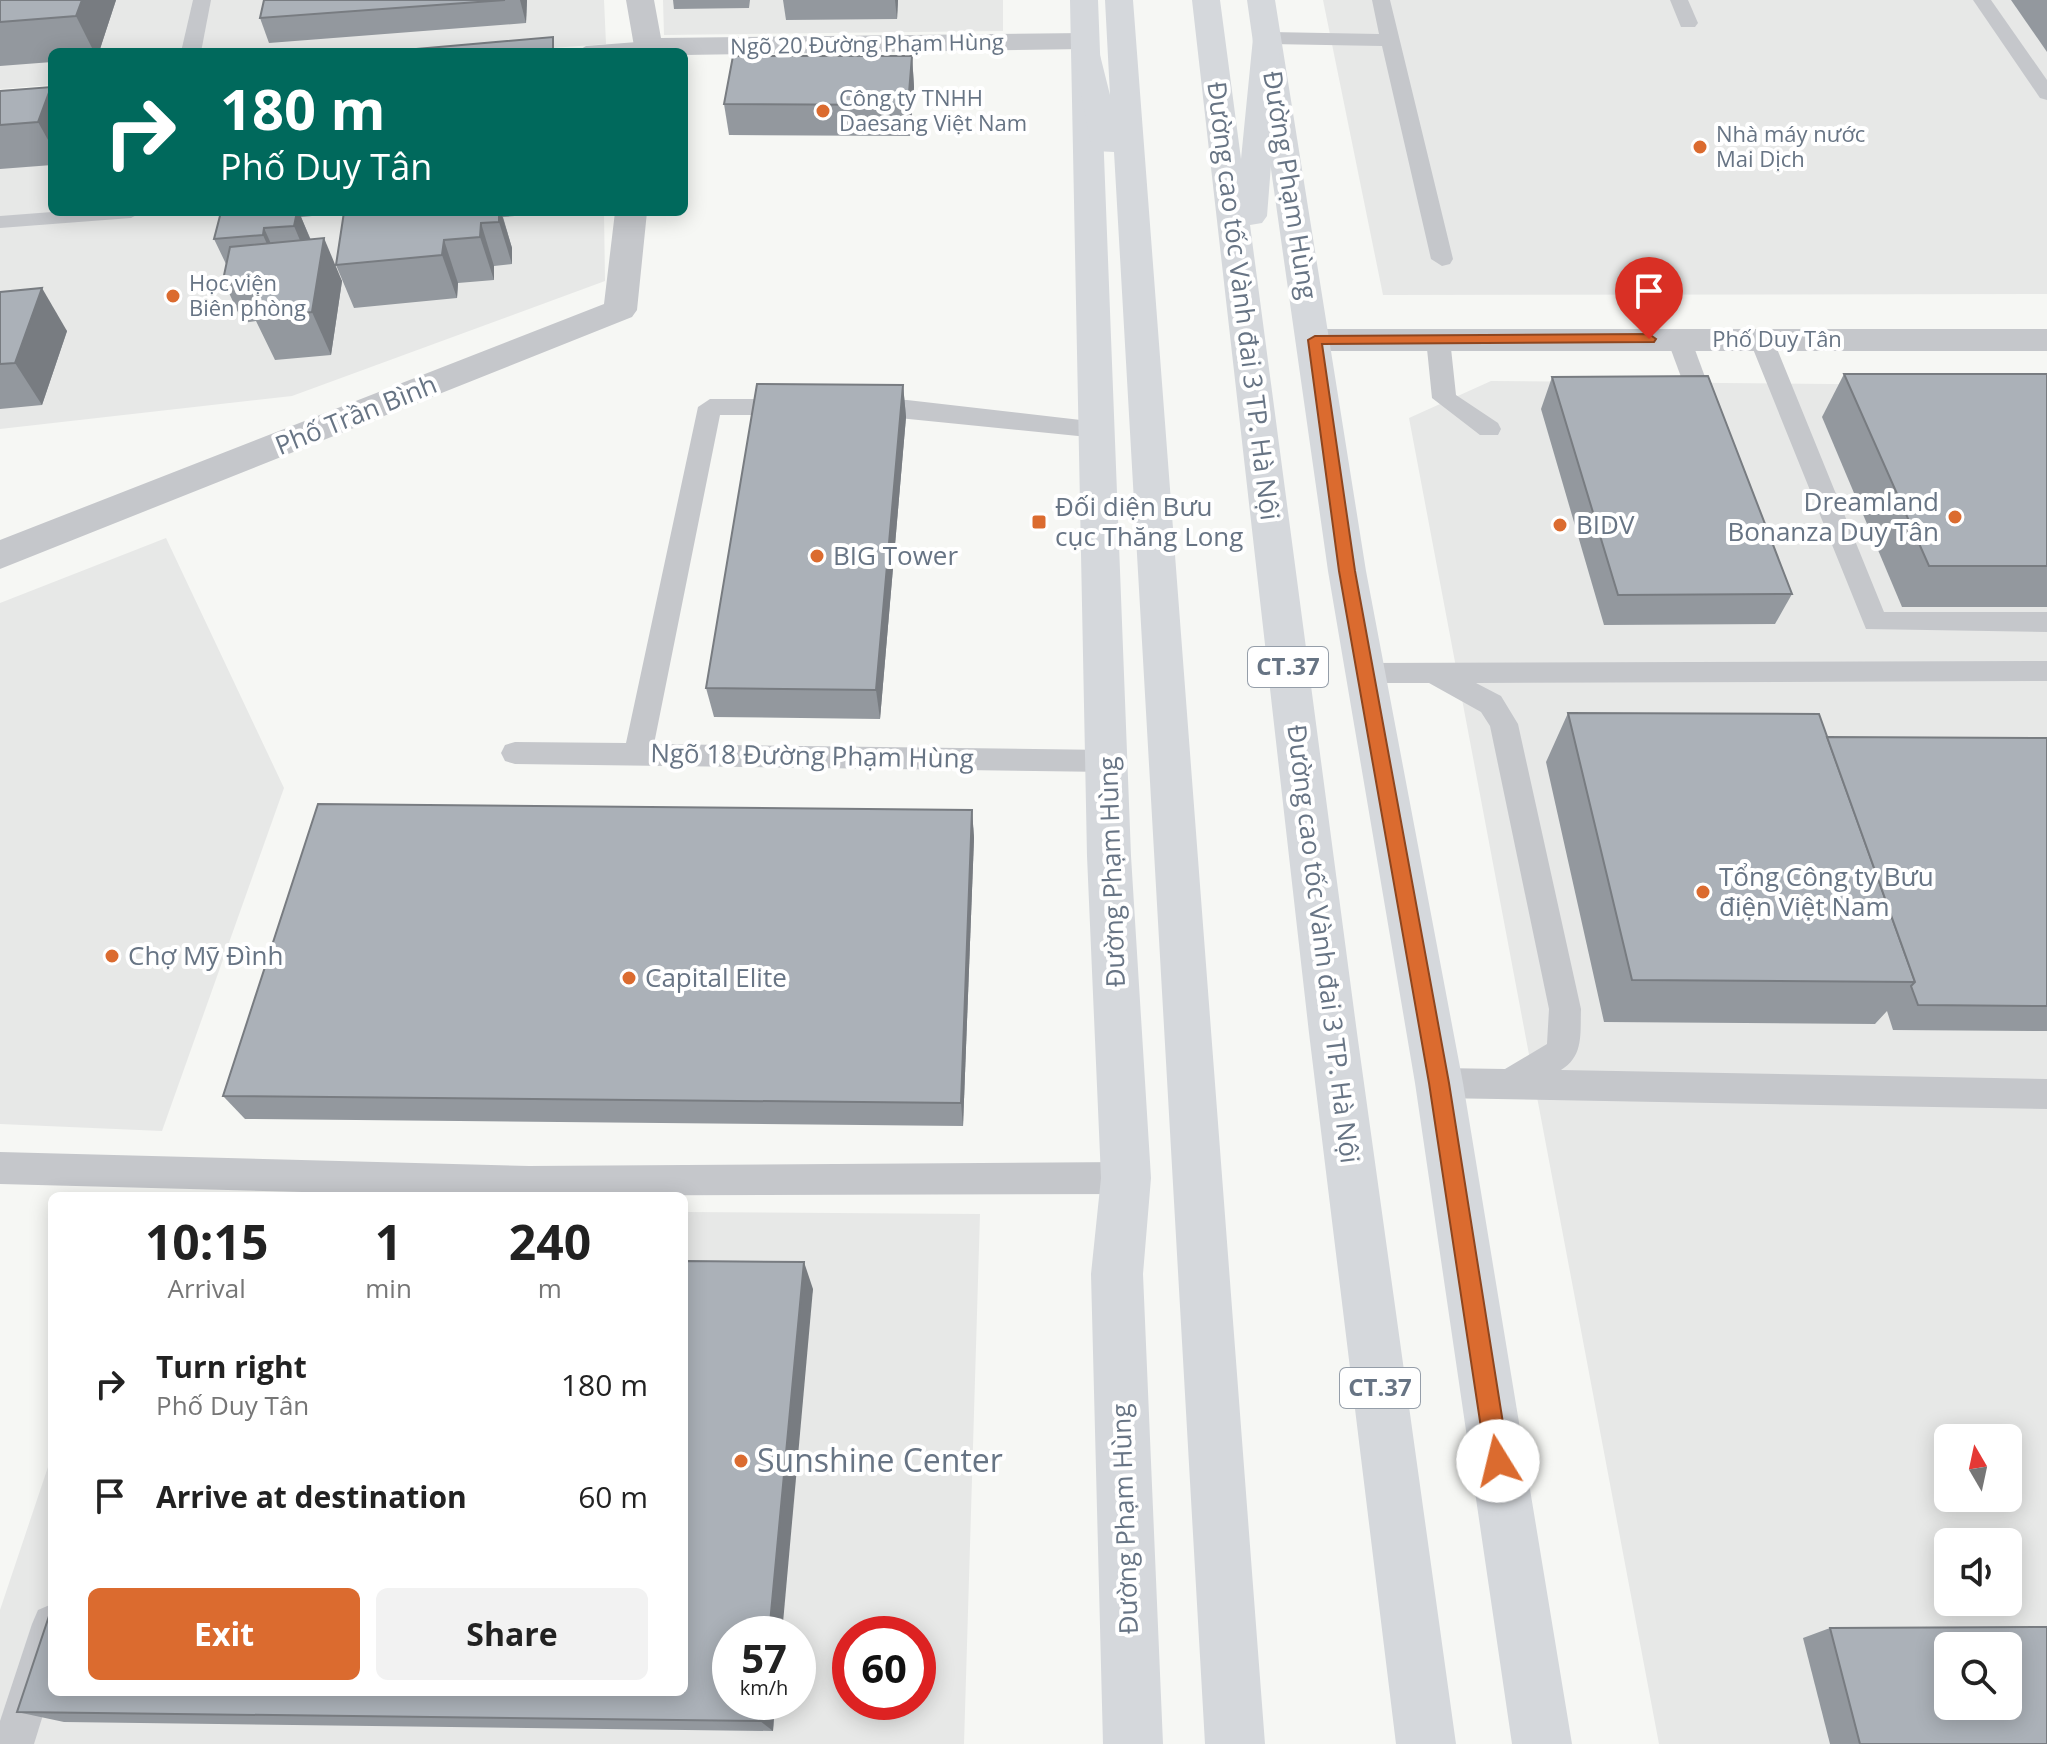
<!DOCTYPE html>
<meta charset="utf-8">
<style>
:root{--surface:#fff;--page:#f2f2f2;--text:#222;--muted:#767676;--accent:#db6b2f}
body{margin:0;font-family:"Open Sans",sans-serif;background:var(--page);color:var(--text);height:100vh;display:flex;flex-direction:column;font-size:30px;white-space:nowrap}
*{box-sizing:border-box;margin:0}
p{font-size:26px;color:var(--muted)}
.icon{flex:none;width:44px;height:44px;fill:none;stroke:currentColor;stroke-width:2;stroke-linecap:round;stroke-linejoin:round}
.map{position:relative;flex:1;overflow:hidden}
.drawer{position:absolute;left:48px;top:1192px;width:640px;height:504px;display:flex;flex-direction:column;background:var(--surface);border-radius:12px;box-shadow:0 4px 20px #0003}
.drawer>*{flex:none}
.hud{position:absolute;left:48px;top:48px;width:640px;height:168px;border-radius:12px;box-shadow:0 4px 20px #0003;background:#00695c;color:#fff;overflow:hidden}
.needle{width:52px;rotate:351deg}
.buttons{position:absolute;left:1934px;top:1424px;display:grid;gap:16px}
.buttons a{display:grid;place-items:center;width:88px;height:88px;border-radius:12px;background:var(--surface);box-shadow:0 4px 20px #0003;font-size:40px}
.speed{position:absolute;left:712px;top:1616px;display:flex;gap:16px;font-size:40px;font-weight:700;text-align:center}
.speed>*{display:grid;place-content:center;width:104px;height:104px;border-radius:50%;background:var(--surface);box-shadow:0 4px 20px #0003;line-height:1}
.speed small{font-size:20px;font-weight:400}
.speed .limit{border:12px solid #d22;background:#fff;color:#111}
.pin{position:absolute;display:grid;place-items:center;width:68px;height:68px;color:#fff;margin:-82px -34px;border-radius:50% 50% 50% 0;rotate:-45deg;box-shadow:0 0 8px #0007}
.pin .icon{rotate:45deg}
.me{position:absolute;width:88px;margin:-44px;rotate:351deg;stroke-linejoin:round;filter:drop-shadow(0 0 6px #0008)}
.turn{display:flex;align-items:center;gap:28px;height:168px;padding:0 40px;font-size:36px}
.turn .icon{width:104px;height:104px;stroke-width:2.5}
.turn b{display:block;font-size:56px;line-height:68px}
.eta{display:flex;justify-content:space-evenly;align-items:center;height:136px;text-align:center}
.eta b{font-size:48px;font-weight:700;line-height:56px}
.cta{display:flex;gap:16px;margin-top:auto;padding:16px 40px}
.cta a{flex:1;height:92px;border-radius:12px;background:var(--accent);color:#fff;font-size:32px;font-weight:700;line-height:92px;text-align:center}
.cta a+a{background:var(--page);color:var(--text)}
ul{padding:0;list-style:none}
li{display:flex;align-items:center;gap:24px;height:112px;padding:0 40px}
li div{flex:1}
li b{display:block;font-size:30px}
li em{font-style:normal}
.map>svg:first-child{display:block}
.built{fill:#e7e8e7;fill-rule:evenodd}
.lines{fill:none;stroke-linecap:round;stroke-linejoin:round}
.service{fill:#c5c7cb;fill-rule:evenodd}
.minor{fill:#c5c7cb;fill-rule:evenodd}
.tertiary{fill:#c5c7cb;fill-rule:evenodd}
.primary{fill:#d5d8dc;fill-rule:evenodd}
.motorway{fill:#d5d8dc;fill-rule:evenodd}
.wall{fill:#93989e}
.shaded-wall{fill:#787c81}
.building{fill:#abb1b8;stroke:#787c81;stroke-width:2;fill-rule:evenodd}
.route{fill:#db6b2f;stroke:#8e461f;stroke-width:2}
.poi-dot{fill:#db6b2f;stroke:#fff;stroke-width:3}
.labels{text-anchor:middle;stroke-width:8;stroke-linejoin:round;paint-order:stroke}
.far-street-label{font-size:22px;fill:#677484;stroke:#fff}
.far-poi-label{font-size:22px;fill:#677484;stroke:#fff;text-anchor:start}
.shield{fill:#fff;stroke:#959ea9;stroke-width:2}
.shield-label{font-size:24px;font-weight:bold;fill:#677484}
.street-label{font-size:26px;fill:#677484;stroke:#fff}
.poi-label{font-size:26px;fill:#677484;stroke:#fff;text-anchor:start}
.near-poi-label{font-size:32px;fill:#677484;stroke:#fff;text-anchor:start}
</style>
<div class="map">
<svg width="2047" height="1744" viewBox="0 0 2047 1744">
<rect width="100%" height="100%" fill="#f6f7f4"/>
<g class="built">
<path d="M0,0H604L606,44L496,52H52V85L0,89Z"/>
<path d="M663,0H1003V31L664,35Z"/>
<path d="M1323,0H2047V294L1383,295Z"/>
<path d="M52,102V212H604L605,281L292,396L0,429V106Z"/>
<path d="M1491,381L2047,386V1744H1659L1409,418ZM1948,1438H2008V1498H1948ZM1948,1542H2008V1602H1948ZM1948,1646H2008V1706H1948Z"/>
<path d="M166,538L284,788L162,1131L0,1124V603Z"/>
<path d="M684,1212L980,1214L964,1744H0V1610L52,1455V1692H684ZM730,1634H798V1702H730ZM850,1634H918V1702H850Z"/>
</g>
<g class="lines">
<g class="service">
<path d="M193,0H211L201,52H181Z"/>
<path d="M1372,0H1390L1453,259L1450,264L1442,266L1431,259L1382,46L1267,44L1257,38L1267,32L1379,34Z"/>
<path d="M1670,0H1688L1698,23L1695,27H1681Z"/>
<path d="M1973,0H1991L2047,80V100L2040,98Z"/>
<path d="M650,41L660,47L657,51L576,52L586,46Z"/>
<path d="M52,212H142L131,218L0,228V216Z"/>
<path d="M1438,332L1450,339L1456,395L1498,423L1501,429L1498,435H1480L1432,398L1426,339Z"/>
<path d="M1679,332L1691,339L1708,385L1704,390H1688L1684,385L1667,339Z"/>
<path d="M1761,332L1773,339L1884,612H2047V632L1866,629L1749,339Z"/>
<path d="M710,399H795L807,407L795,415H720L654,744L1108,750L1118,753L1122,761L1118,769L1108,772L515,764L505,761L501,753L505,745L515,742L626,743L698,407Z"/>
<path d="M867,400H907L1098,422L1107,424L1110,430L1107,436L1098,438L859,414L855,408L859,402Z"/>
<path d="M2047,661V681L1476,683L1501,696L1518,724L1581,1009C1580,1034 1584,1056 1561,1070L2047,1079V1109L1439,1098L1427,1093L1423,1083L1427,1073L1439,1068L1505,1069L1547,1044L1549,1009L1490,726L1481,712L1429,683H1365L1355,680L1351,673L1355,666L1365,663Z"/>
<path d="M0,1152L529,1166L1126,1162L1138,1167L1143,1178L1138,1189L1126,1194L455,1196L0,1184Z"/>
<path d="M52,1604V1686L34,1744H0V1721L32,1624L38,1610Z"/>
</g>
<g class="minor">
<path d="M626,0H654L661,38L1085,33L1095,35L1099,41L1095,47L1085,49L684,55V52H635Z"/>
<path d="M615,212H647L637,310L632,317L0,569V540L604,304Z"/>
</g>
<path class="tertiary" d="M1315,329H2047V351H1315L1303,348L1298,340L1303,332Z"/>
<g class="primary">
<path d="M1070,0H1098L1131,856L1151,1178L1143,1274L1163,1744H1103L1091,1274L1101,1178L1087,856Z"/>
<path d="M1247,0H1275L1366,571L1463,1083L1572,1744H1512L1415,1083L1328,571Z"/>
</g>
<g class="motorway">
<path d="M1105,0H1133L1265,1744H1205L1114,152L1095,151L1091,145L1071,41L1075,35H1095L1110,95Z"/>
<path d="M1192,0H1220L1241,159L1253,38L1257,32H1277L1281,38L1267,216L1262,223L1250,225L1357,1033L1456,1744H1396L1309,1033Z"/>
</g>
</g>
<g class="wall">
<path d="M0,0H116L99,52H52V62L0,66Z"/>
<path d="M264,0H527L526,23L269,43L260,18Z"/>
<path d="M673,0H750L749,8L674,9Z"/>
<path d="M783,0H898L897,19L786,20Z"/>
<path d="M2011,0H2047V52Z"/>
<path d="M912,56L914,87L910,136L729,135L724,104Z"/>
<path d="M52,89V165L0,169V91Z"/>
<path d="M221,212H324L323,215L301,217L311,240L342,281L331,355L275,360L256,321L243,323L223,280L226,264L214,239Z"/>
<path d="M344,212H540V214L503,217L512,248V264L494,266V280L458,283L457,298L354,308L336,265Z"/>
<path d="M0,292L67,331L42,405L0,409Z"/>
<path d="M1844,374H2047V607H1902L1822,417Z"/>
<path d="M1552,377L1792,594L1775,624L1604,625L1541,409Z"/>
<path d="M903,385L906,417L880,719L714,717L706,688Z"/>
<path d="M1568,713L1827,737L2047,738V1031L1893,1030L1887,1011L1875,1024L1604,1022L1546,762Z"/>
<path d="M972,810L974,838L963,1126L245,1119L223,1096Z"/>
<path d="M813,1289L730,1702H775L773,1731L64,1722L17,1712Z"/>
<path d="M1830,1628L2047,1744H1830L1803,1638Z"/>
</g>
<g class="shaded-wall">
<path d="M82,0H116L99,52H94L76,16Z"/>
<path d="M520,0H527L526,23Z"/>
<path d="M895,0H898L897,19Z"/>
<path d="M912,56L914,87L910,136L908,105Z"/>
<path d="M51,87L52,89V147L38,122Z"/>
<path d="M276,212H299L315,251L312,269L294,226Z"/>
<path d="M499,212H501L512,248V264L499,222Z"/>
<path d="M481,223L494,266V280L480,237Z"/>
<path d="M264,228L283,271L282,278L263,235Z"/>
<path d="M324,238L342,281L331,355L312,312Z"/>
<path d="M444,240L458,283L457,298L442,255Z"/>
<path d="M42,288L67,331L42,405L15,363Z"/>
<path d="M903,385L906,417L880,719L876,690Z"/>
<path d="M972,810L974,838L963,1126L961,1103Z"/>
<path d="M804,1262L813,1289L782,1634H769Z"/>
<path d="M762,1702H775L773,1731L760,1721Z"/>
</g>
<g class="building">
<path d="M0,0H82L76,16L0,22Z"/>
<path d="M264,0H505L260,18Z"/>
<path d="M553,37V52H382Z"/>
<path d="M733,56H912L908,105L724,104Z"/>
<path d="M51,87L38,122L0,125V91Z"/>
<path d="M221,212H297L294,226L264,228L263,235L214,239Z"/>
<path d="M344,212H499V222L481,223L480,237L444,240L442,255L336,265Z"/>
<path d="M324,238L312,312L254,318L263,276L223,280L230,247Z"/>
<path d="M42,288L15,363L0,364V292Z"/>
<path d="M1844,374H2047V566H1929Z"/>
<path d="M1708,376L1792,594L1618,595L1552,377Z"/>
<path d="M757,384L903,385L876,690L706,688Z"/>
<path d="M1568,713L1819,714L1915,982L1632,980Z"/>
<path d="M1827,737L2047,738V1006L1918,1005L1911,986L1915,982Z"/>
<path d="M318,804L972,810L961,1103L223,1096Z"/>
<path d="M684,1261L804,1262L769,1634H730V1702H762L760,1721L17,1712L52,1607V1692H684Z"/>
<path d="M2047,1627V1744H1860L1830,1628ZM1948,1646H2008V1706H1948Z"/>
</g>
<path class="route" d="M1649,334L1656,339L1654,342L1322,344L1355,571L1449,1083L1509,1461L1506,1469L1498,1472L1490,1469L1486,1461L1429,1083L1339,571L1308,340L1315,336Z"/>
<g class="poi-dot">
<circle cx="823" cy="111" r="8"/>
<circle cx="1700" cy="147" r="8"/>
<circle cx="173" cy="296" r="8"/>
<circle cx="1955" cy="517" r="8"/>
<rect x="1031" y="514" width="16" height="16" rx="4"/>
<circle cx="1560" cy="525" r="8"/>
<circle cx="817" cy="556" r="8"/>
<circle cx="1703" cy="892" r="8"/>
<circle cx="112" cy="956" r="8"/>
<circle cx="629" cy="978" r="8"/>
<circle cx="741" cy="1461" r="8"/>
</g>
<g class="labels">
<g class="far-street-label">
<text transform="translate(867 44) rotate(-1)" y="8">Ngõ 20 Đường Phạm Hùng</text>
<text x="1777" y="347">Phố Duy Tân</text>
</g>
<g class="far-poi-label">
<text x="839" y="106">Công ty TNHH<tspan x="839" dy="25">Daesang Việt Nam</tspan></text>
<text x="1716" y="142">Nhà máy nước<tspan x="1716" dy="25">Mai Dịch</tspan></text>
<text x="189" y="291">Học viện<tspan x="189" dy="25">Biên phòng</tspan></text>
</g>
<g class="shield">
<rect x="1248" y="647" width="80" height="40" rx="6"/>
<rect x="1340" y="1368" width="80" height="40" rx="6"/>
</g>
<g class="shield-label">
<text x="1288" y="675">CT.37</text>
<text x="1380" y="1396">CT.37</text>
</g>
<g class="street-label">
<text transform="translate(1290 185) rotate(81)" y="9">Đường Phạm Hùng</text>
<text transform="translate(1243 301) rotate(83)" y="9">Đường cao tốc Vành đai 3 TP. Hà Nội</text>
<text transform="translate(356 415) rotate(-22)" y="9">Phố Trần Bình</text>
<text transform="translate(812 756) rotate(1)" y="9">Ngõ 18 Đường Phạm Hùng</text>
<text transform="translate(1112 872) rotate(-92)" y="9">Đường Phạm Hùng</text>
<text transform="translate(1323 944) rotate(83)" y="9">Đường cao tốc Vành đai 3 TP. Hà Nội</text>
<text transform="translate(1125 1519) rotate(-92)" y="9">Đường Phạm Hùng</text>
</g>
<g class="poi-label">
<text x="1939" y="511" text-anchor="end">Dreamland<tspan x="1939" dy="30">Bonanza Duy Tân</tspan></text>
<text x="1055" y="516">Đối diện Bưu<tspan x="1055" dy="30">cục Thăng Long</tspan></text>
<text x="1576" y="534">BIDV</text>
<text x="833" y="565">BIG Tower</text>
<text x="1719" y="886">Tổng Công ty Bưu<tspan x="1719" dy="30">điện Việt Nam</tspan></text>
<text x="128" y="965">Chợ Mỹ Đình</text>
<text x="645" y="987">Capital Elite</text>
</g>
<g class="near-poi-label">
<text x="757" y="1472">Sunshine Center</text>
</g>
</g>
</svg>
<div class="buttons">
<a><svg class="needle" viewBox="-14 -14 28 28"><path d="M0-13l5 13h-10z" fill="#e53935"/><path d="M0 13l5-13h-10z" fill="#767676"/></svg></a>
<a><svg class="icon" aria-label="sound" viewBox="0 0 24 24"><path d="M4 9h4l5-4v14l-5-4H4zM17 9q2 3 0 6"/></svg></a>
<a><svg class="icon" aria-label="search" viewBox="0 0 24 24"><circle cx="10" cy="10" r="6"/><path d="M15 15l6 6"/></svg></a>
</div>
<div class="speed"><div>57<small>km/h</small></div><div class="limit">60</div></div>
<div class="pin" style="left:1649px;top:339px;background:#d93025"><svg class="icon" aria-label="arrive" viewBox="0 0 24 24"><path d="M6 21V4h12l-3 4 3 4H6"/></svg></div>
<svg class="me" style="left:1498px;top:1461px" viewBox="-20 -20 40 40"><circle r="19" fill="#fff"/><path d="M0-13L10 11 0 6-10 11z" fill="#db6b2f"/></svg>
<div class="hud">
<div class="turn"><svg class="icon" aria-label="right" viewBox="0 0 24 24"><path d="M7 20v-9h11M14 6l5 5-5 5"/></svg><div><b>180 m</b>Phố Duy Tân</div></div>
</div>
<section class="drawer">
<div class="eta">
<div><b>10:15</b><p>Arrival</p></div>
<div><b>1</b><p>min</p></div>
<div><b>240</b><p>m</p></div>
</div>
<ul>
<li><svg class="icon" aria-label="right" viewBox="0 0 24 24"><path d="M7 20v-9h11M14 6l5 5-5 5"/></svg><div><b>Turn right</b><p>Phố Duy Tân</p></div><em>180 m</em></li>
<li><svg class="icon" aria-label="arrive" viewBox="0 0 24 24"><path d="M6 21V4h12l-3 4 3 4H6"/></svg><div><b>Arrive at destination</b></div><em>60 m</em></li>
</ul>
<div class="cta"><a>Exit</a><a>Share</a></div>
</section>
</div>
